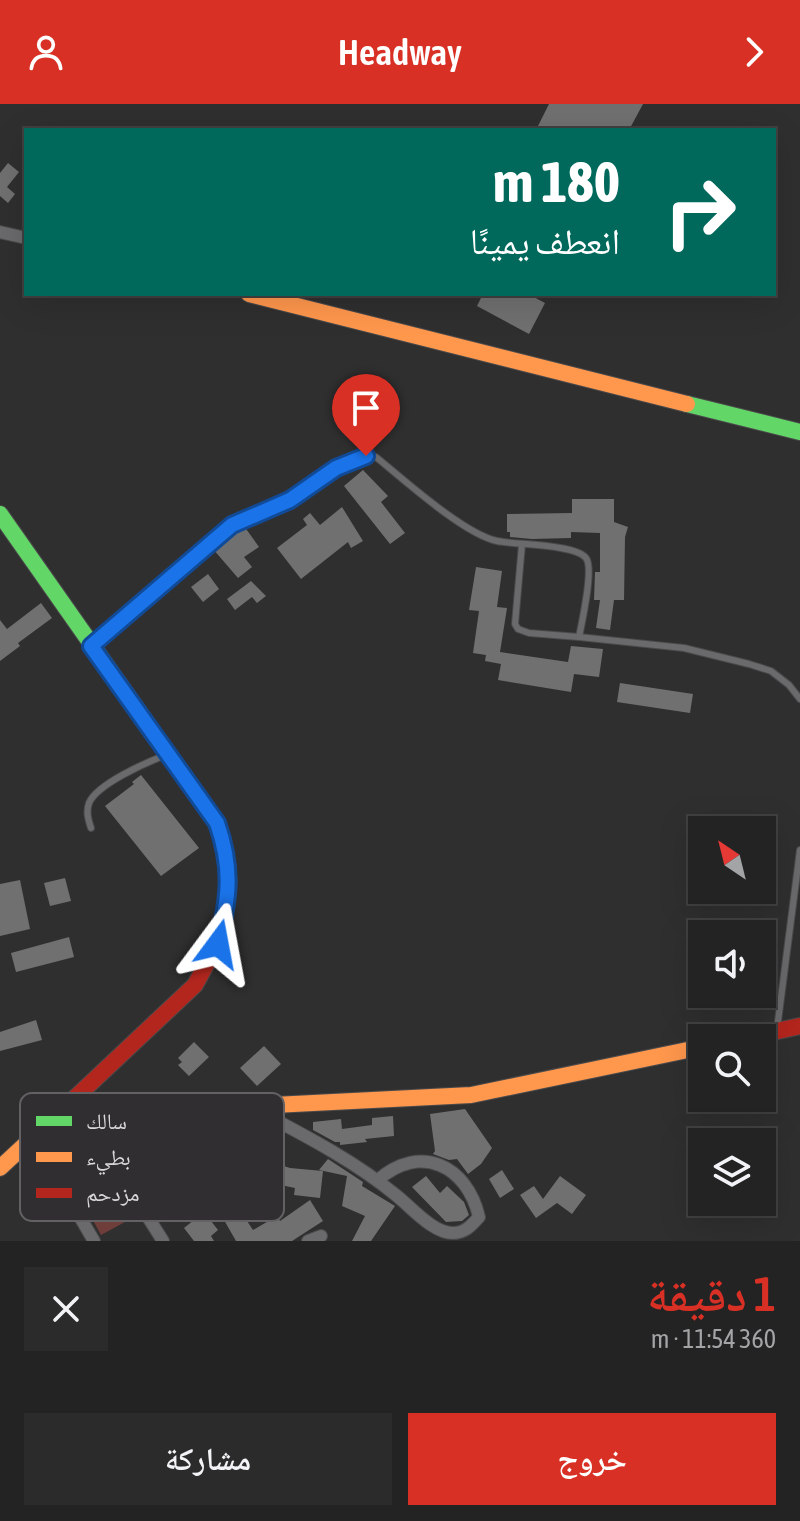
<!DOCTYPE html>
<html lang="ar">
<meta charset="utf-8">
<style>
:root{--surface:#242324;--page:#2c2b2c;--text:#f1f3f6;--muted:#a3a4a6;--line:#414041;--accent:#d93025}
body{margin:0;font-family:"Asap Condensed","Noto Naskh Arabic",sans-serif;background:var(--page);color:var(--text);direction:rtl;height:100vh;display:flex;flex-direction:column;font-size:30px;white-space:nowrap}
*{box-sizing:border-box;margin:0}
p{font-size:26px;color:var(--muted)}
.icon{flex:none;width:44px;height:44px;fill:none;stroke:currentColor;stroke-width:2;stroke-linecap:round;stroke-linejoin:round}
.map{position:relative;height:1137px;overflow:hidden;direction:ltr}
.panel{display:flex;flex-direction:column;background:var(--surface);flex:1}
.panel>*{flex:none}
.banner{position:absolute;left:24px;top:24px;width:752px;height:168px;border-radius:0px;box-shadow:0 8px 32px #0002,0 0 0 2px var(--line);direction:rtl;background:#00695c;color:#fff;overflow:hidden}
.needle{width:52px;rotate:325deg}
.buttons{position:absolute;left:688px;top:712px;display:grid;gap:16px}
.buttons a{display:grid;place-items:center;width:88px;height:88px;border-radius:0px;background:var(--surface);box-shadow:0 8px 32px #0002,0 0 0 2px var(--line);font-size:40px}
.pin{position:absolute;display:grid;place-items:center;width:68px;height:68px;color:#fff;margin:-82px -34px;border-radius:50% 50% 50% 0;rotate:-45deg;box-shadow:0 0 8px #0007}
.pin .icon{rotate:45deg}
.me{position:absolute;width:88px;margin:-44px;rotate:13deg;stroke-linejoin:round;filter:drop-shadow(0 0 6px #0008)}
.turn{display:flex;align-items:center;gap:28px;height:168px;padding:0 24px;font-size:36px}
.turn .icon{width:104px;height:104px;stroke-width:2.5}
.turn b{display:block;font-size:56px;line-height:68px}
.round{display:grid;place-items:center;flex:none;width:84px;height:84px;border-radius:0px;background:var(--page)}
.overview{display:flex;align-items:center;justify-content:space-between;height:136px;padding:0 24px}
h1{font-size:48px;font-weight:600;line-height:60px;color:var(--accent)}
.cta{display:flex;gap:16px;margin-top:auto;padding:16px 24px}
.cta a{flex:1;height:92px;border-radius:0px;background:var(--accent);color:#fff;font-size:32px;font-weight:600;line-height:92px;text-align:center}
.cta a+a{background:var(--page);color:var(--text)}
header{display:flex;justify-content:space-between;align-items:center;height:104px;padding:0 24px;background:var(--accent);color:#fff;font-size:36px;font-weight:600}
.map>svg:first-child{display:block}
.green{fill:#703e3a}
.building{fill:#717071}
.lines{fill:none;stroke-linecap:round;stroke-linejoin:round}
.lane-casing{stroke:#4b4a4b;stroke-width:8}
.street-casing{stroke:#4b4a4b;stroke-width:14}
.fast-casing{stroke:#4b4a4b;stroke-width:18}
.slow-casing{stroke:#4b4a4b;stroke-width:18}
.jam-casing{stroke:#4b4a4b;stroke-width:18}
.lane{stroke:#6a696b;stroke-width:6}
.street{stroke:#6a696b;stroke-width:12}
.fast{stroke:#63d668;stroke-width:16}
.slow{stroke:#ff974d;stroke-width:16}
.jam{stroke:#b3261e;stroke-width:16}
.route-casing{stroke:#114b97;stroke-width:20}
.route{stroke:#1a73e8;stroke-width:14}
.key{fill:#302e31;stroke:#636163;stroke-width:2}
.key-label{font-size:22px;fill:#d9d7d9}
</style>
<header><svg class="icon" aria-label="forward" viewBox="0 0 24 24"><path d="M9 5l7 7-7 7"/></svg>Headway<svg class="icon" aria-label="person" viewBox="0 0 24 24"><circle cx="12" cy="8" r="4"/><path d="M4 21q1-7 8-7t8 7"/></svg></header>
<div class="map">
<svg width="800" height="1137" viewBox="0 0 800 1137">
<rect width="100%" height="100%" fill="#302f30"/>
<path class="green" d="M101,1048L136,1112L101,1131L66,1067Z"/>
<g class="building">
<path d="M549,0H643L629,26H536Z"/>
<path d="M8,59L19,68L7,83L15,90L8,99L0,92V69Z"/>
<path d="M483,190H528L545,199L529,230L477,202Z"/>
<path d="M363,366L388,392L381,398L405,429L390,440L344,382Z"/>
<path d="M572,395H614V418L628,423L625,433L624,496H614L610,526L596,524L600,496H594L595,468H600V429L571,428V434L532,435L510,433V428H507V410L572,409Z"/>
<path d="M342,403L363,437L351,444L348,438L301,475L277,444L307,421L303,415L310,409L320,421Z"/>
<path d="M244,422L259,443L244,453L252,463L238,474L213,445Z"/>
<path d="M476,463L502,467L497,503L507,504L500,548L568,558L571,542L603,545L599,573L574,570L571,588L498,576L501,560L485,557L486,551L473,549L479,507L469,506Z"/>
<path d="M208,470L219,485L203,498L191,483Z"/>
<path d="M251,477L266,492L257,499L252,493L235,506L227,495Z"/>
<path d="M41,499L52,514L18,539L20,542L0,557V516L7,525Z"/>
<path d="M620,579L693,590L690,609L617,598Z"/>
<path d="M141,671L199,744L161,772L105,702L134,680L132,678Z"/>
<path d="M65,774L71,797L50,802L44,779Z"/>
<path d="M20,776L30,825L0,832V780Z"/>
<path d="M69,833L74,853L16,868L11,849Z"/>
<path d="M36,916L42,936L0,947V928Z"/>
<path d="M194,938L209,953L189,972L178,961L182,958L178,954Z"/>
<path d="M264,942L281,960L257,982L240,964Z"/>
<path d="M465,1005L492,1044L481,1060L468,1070L457,1055L449,1056L433,1050L435,1047L430,1010Z"/>
<path d="M393,1012L394,1032L365,1035L367,1038L340,1041V1038H335L313,1026V1018L341,1015L342,1025L372,1021V1014Z"/>
<path d="M328,1055L363,1078L362,1082L395,1102L371,1137H352L365,1112L342,1102L347,1072L319,1066Z"/>
<path d="M265,1056L290,1064L323,1067L320,1094L294,1091L295,1084L271,1079L269,1089L258,1087Z"/>
<path d="M502,1066L514,1085L500,1094L489,1075Z"/>
<path d="M426,1072L440,1089L447,1082L464,1098L469,1111L462,1117L446,1118L412,1083Z"/>
<path d="M560,1072L586,1091L572,1110L557,1099L536,1114L520,1091L534,1082L543,1095Z"/>
<path d="M310,1096L323,1117L292,1137H236L224,1116L239,1105L253,1126L277,1112L280,1117Z"/>
<path d="M204,1108L218,1126L211,1132L214,1137H194L184,1124Z"/>
</g>
<g class="lines">
<defs>
<g id="lane">
<path d="M522,440L515,520L518,525L529,529L579,533"/>
<path d="M94,539L232,421L290,396L353,355L376,353C404,376 464,430 497,437C516,441 575,440 586,454C594,464 582,518 579,533L684,544L749,560L771,567L789,581L800,595"/>
<path d="M91,724C88,715 86,708 89,699C97,680 147,658 166,651"/>
<path d="M777,925L800,746"/>
</g>
<g id="street">
<path d="M0,128L26,134"/>
<path d="M249,1002C300,1029 352,1055 397,1092C412,1104 433,1129 453,1129C465,1129 472,1121 479,1113C467,1061 420,1039 378,1076"/>
<path d="M99,1009L105,1045L163,1137"/>
<path d="M29,1036L49,1060L94,1137"/>
<path d="M308,1137L321,1132"/>
</g>
<g id="fast">
<path d="M687,300L800,328"/>
<path d="M0,410L217,719C234,766 230,792 218,839"/>
</g>
<g id="slow">
<path d="M249,190L687,300"/>
<path d="M0,1064L43,1024L78,1011L471,991L702,943"/>
</g>
<g id="jam">
<path d="M745,934L800,922"/>
<path d="M43,1024L195,881L218,839"/>
</g>
</defs>
<use href="#lane" class="lane-casing"/>
<use href="#street" class="street-casing"/>
<use href="#fast" class="fast-casing"/>
<use href="#slow" class="slow-casing"/>
<use href="#jam" class="jam-casing"/>
<use href="#lane" class="lane"/>
<use href="#street" class="street"/>
<use href="#fast" class="fast"/>
<use href="#slow" class="slow"/>
<use href="#jam" class="jam"/>
</g>
<g class="lines">
<defs>
<path id="route" d="M218,840C229,794 233,765 217,719L91,542L232,421L290,396L336,364L366,352"/>
</defs>
<use href="#route" class="route-casing"/>
<use href="#route" class="route"/>
</g>
<rect x="20" y="989" width="264" height="128" rx="12" class="key"/>
<rect x="36" y="1012" width="36" height="10" fill="#63d668"/>
<rect x="36" y="1048" width="36" height="10" fill="#ff974d"/>
<rect x="36" y="1084" width="36" height="10" fill="#b3261e"/>
<g class="key-label">
<text x="86" y="1025">سالك</text>
<text x="86" y="1061">بطيء</text>
<text x="86" y="1097">مزدحم</text>
</g>
</svg>
<div class="buttons">
<a><svg class="needle" viewBox="-14 -14 28 28"><path d="M0-13l5 13h-10z" fill="#e53935"/><path d="M0 13l5-13h-10z" fill="#a3a4a6"/></svg></a>
<a><svg class="icon" aria-label="sound" viewBox="0 0 24 24"><path d="M4 9h4l5-4v14l-5-4H4zM17 9q2 3 0 6"/></svg></a>
<a><svg class="icon" aria-label="search" viewBox="0 0 24 24"><circle cx="10" cy="10" r="6"/><path d="M15 15l6 6"/></svg></a>
<a><svg class="icon" aria-label="layers" viewBox="0 0 24 24"><path d="M12 4l9 5-9 5-9-5zM3 14l9 5 9-5"/></svg></a>
</div>
<div class="pin" style="left:366px;top:352px;background:#d93025"><svg class="icon" aria-label="arrive" viewBox="0 0 24 24"><path d="M6 21V4h12l-3 4 3 4H6"/></svg></div>
<svg class="me" style="left:218px;top:840px" viewBox="-20 -20 40 40"><path d="M0-17L14 15 0 8-14 15z" fill="#1a73e8" stroke="#fff" stroke-width="4"/></svg>
<div class="banner">
<div class="turn"><svg class="icon" aria-label="right" viewBox="0 0 24 24"><path d="M7 20v-9h11M14 6l5 5-5 5"/></svg><div><b>180 m</b>انعطف يمينًا</div></div>
</div>
</div>
<section class="panel">
<div class="overview"><div><h1>1 دقيقة</h1><p>360 m · 11:54</p></div><a class="round"><svg class="icon" aria-label="close" viewBox="0 0 24 24"><path d="M6 6l12 12M18 6L6 18"/></svg></a></div>
<div class="cta"><a>خروج</a><a>مشاركة</a></div>
</section>
